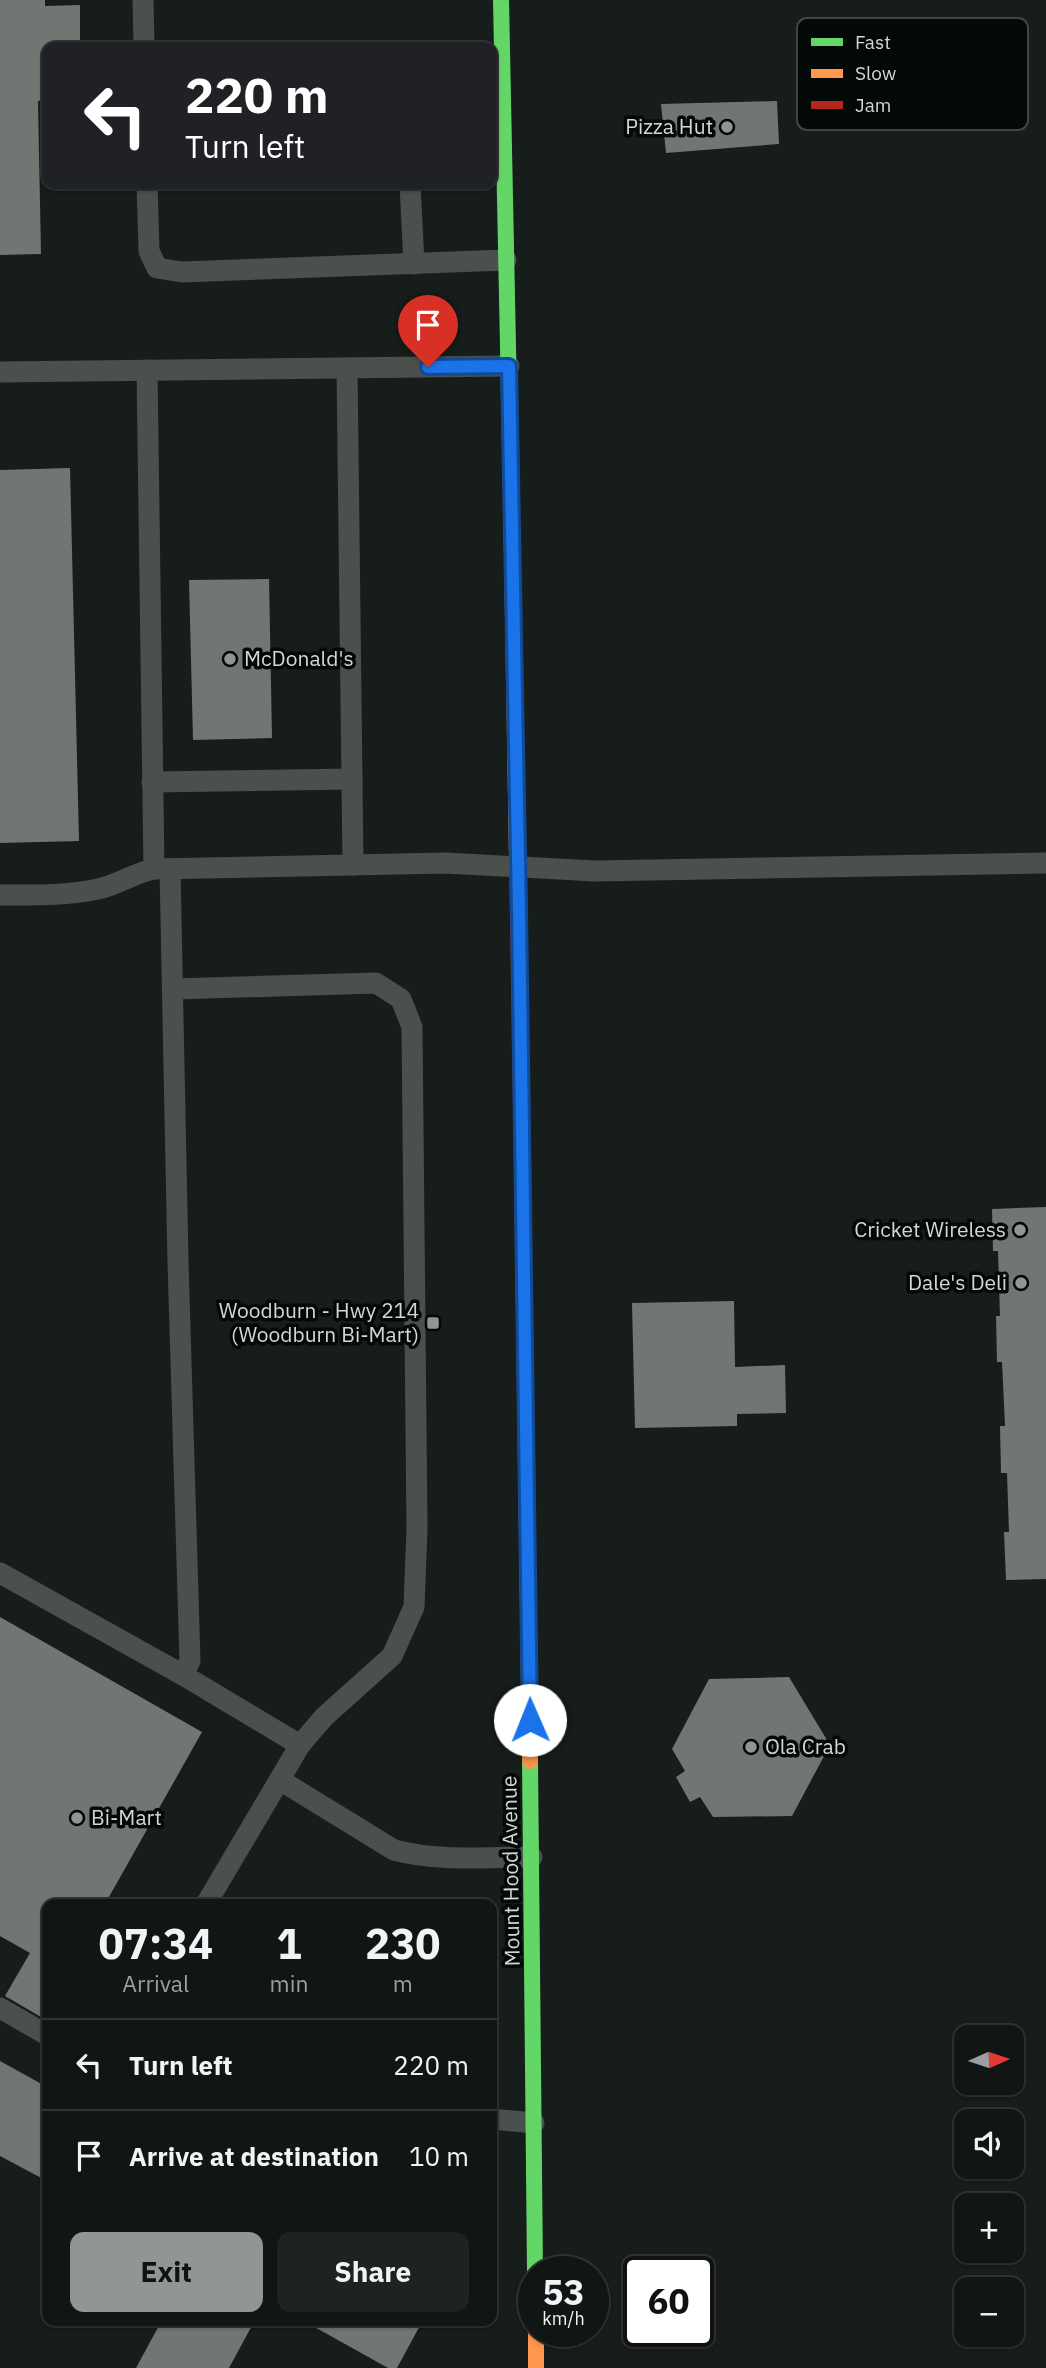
<!DOCTYPE html>
<meta charset="utf-8">
<style>
:root{--surface:#111614;--page:#1e2322;--text:#f1f3f6;--muted:#9c9fa0;--line:#303534;--accent:#909793}
body{margin:0;font-family:"IBM Plex Sans",sans-serif;background:var(--page);color:var(--text);height:100vh;display:flex;flex-direction:column;font-size:26px;white-space:nowrap}
*{box-sizing:border-box;margin:0}
p{font-size:23px;color:var(--muted)}
.icon{flex:none;width:38px;height:38px;fill:none;stroke:currentColor;stroke-width:2;stroke-linecap:round;stroke-linejoin:round}
.map{position:relative;flex:1;overflow:hidden}
.drawer{position:absolute;left:42px;top:1899px;width:455px;height:427px;display:flex;flex-direction:column;background:var(--surface);border-radius:14px;box-shadow:0 2px 5px #0004,0 0 0 2px var(--line)}
.drawer>*{flex:none}
.banner{position:absolute;left:42px;top:42px;width:455px;height:147px;border-radius:14px;box-shadow:0 2px 5px #0004,0 0 0 2px var(--line);background:#202124;color:#fff;overflow:hidden}
.needle{width:46px;rotate:87deg}
.fabs{position:absolute;left:954px;top:2025px;display:grid;gap:14px}
.fabs a{display:grid;place-items:center;width:70px;height:70px;border-radius:14px;background:var(--surface);box-shadow:0 2px 5px #0004,0 0 0 2px var(--line);font-size:35px}
.speed{position:absolute;left:518px;top:2256px;display:flex;gap:14px;font-size:35px;font-weight:700;text-align:center}
.speed>*{display:grid;place-content:center;width:91px;height:91px;border-radius:50%;background:var(--surface);box-shadow:0 2px 5px #0004,0 0 0 2px var(--line);line-height:1}
.speed small{font-size:18px;font-weight:400}
.speed .limit{border:4px solid #111;border-radius:10px;background:#fff;color:#111}
.pin{position:absolute;display:grid;place-items:center;width:60px;height:60px;color:#fff;margin:-72px -30px;border-radius:50% 50% 50% 0;rotate:-45deg;box-shadow:0 0 7px #0007}
.pin .icon{rotate:45deg}
.me{position:absolute;width:77px;margin:-38px;rotate:359deg;stroke-linejoin:round;filter:drop-shadow(0 0 5px #0008)}
.turn{display:flex;align-items:center;gap:24px;height:147px;padding:0 28px;font-size:32px}
.turn .icon{width:91px;height:91px;stroke-width:2.5}
.turn b{display:block;font-size:49px;line-height:60px}
.eta{display:flex;justify-content:space-evenly;align-items:center;height:119px;text-align:center}
.eta b{font-size:42px;font-weight:700;line-height:49px}
.primary-button{display:flex;gap:14px;margin-top:auto;padding:14px 28px}
.primary-button a{flex:1;height:80px;border-radius:14px;background:var(--accent);color:#111;font-size:28px;font-weight:700;line-height:80px;text-align:center}
.primary-button a+a{background:var(--page);color:var(--text)}
ul{padding:0;list-style:none}
li{display:flex;align-items:center;gap:21px;height:91px;padding:0 28px;border-top:2px solid var(--line)}
li div{flex:1}
li b{display:block;font-size:26px}
li em{font-style:normal}
.map>svg:first-child{display:block}
.building{fill:#717673}
.lines{fill:none;stroke-linecap:round;stroke-linejoin:round}
.lane{stroke:#4b504d;stroke-width:21}
.fast{stroke:#63d668;stroke-width:16}
.slow{stroke:#ff974d;stroke-width:16}
.jam{stroke:#b3261e;stroke-width:16}
.route-casing{stroke:#114b97;stroke-width:18}
.route{stroke:#1a73e8;stroke-width:12}
.poi-dot{fill:#909793;stroke:#040806;stroke-width:2.5}
.labels{text-anchor:middle;stroke-width:7;stroke-linejoin:round;paint-order:stroke}
.poi-label{font-size:21px;fill:#d1d9d4;stroke:#040806;text-anchor:end}
.street-label{font-size:21px;fill:#d1d9d4;stroke:#040806}
.key{fill:#040806;stroke:#424744;stroke-width:2}
.key-label{font-size:19px;fill:#d1d9d4}
</style>
<div class="map">
<svg width="1046" height="2368" viewBox="0 0 1046 2368">
<rect width="100%" height="100%" fill="#171d1a"/>
<g class="building">
<path d="M0,0H45V6L80,5V47H47V100L38,101L41,254L0,255Z"/>
<path d="M777,101L779,144L666,153L661,104Z"/>
<path d="M70,468L79,841L0,843V470Z"/>
<path d="M269,579L272,738L193,740L189,580Z"/>
<path d="M1046,1207V1579L1006,1580L1004,1532H1009L1007,1473H1001L1000,1426H1005L1002,1362H997L996,1316H1000L998,1251H993L992,1209Z"/>
<path d="M734,1301L735,1367L785,1365L786,1413L737,1414V1426L635,1428L632,1303Z"/>
<path d="M0,1617L202,1732L105,1904H47V2006L41,2017L5,1996L30,1953L0,1936Z"/>
<path d="M789,1677L830,1745L792,1816L713,1817L700,1797L690,1802L676,1777L685,1771L672,1749L709,1679Z"/>
<path d="M0,2061L47,2087V2181L0,2156Z"/>
<path d="M162,2320H255L229,2368H136Z"/>
<path d="M302,2320H423L397,2368H388Z"/>
</g>
<g class="lines">
<g class="lane">
<path d="M143,0L144,47"/>
<path d="M147,184L149,251L157,268L182,272L506,260"/>
<path d="M410,184L414,264"/>
<path d="M347,368L353,865"/>
<path d="M147,370L154,869"/>
<path d="M0,372L509,366"/>
<path d="M152,782L352,779"/>
<path d="M170,869L178,1262L190,1661L183,1675"/>
<path d="M0,895C32,895 66,896 98,889C117,885 134,873 154,869L445,863L595,871L1046,863"/>
<path d="M174,989L376,983L401,999L412,1027L417,1529L414,1607L392,1656L324,1717L300,1745L206,1904"/>
<path d="M0,1573L183,1675L300,1745"/>
<path d="M280,1780L394,1850C439,1862 486,1857 532,1857"/>
<path d="M0,2008L47,2035"/>
<path d="M492,2119L534,2123"/>
</g>
<g class="fast">
<path d="M501,0L511,495"/>
<path d="M530,1761L535,2272"/>
</g>
<g class="slow">
<path d="M511,495L517,859"/>
<path d="M522,1163L530,1761"/>
<path d="M536,2331V2368"/>
</g>
<path class="jam" d="M517,859L522,1163"/>
</g>
<g class="lines">
<defs>
<path id="route" d="M428,367L509,366L519,909L530,1720"/>
</defs>
<use href="#route" class="route-casing"/>
<use href="#route" class="route"/>
</g>
<g class="poi-dot">
<circle cx="727" cy="127" r="7"/>
<circle cx="230" cy="659" r="7"/>
<circle cx="1020" cy="1230" r="7"/>
<circle cx="1021" cy="1283" r="7"/>
<rect x="426" y="1316" width="14" height="14" rx="3.5"/>
<circle cx="751" cy="1747" r="7"/>
<circle cx="77" cy="1818" r="7"/>
</g>
<g class="labels">
<g class="poi-label">
<text x="713" y="134">Pizza Hut</text>
<text x="244" y="666" text-anchor="start">McDonald's</text>
<text x="1006" y="1237">Cricket Wireless</text>
<text x="1007" y="1290">Dale's Deli</text>
<text x="419" y="1318">Woodburn - Hwy 214<tspan x="419" dy="24">(Woodburn Bi-Mart)</tspan></text>
<text x="765" y="1754" text-anchor="start">Ola Crab</text>
<text x="91" y="1825" text-anchor="start">Bi-Mart</text>
</g>
<g class="street-label">
<text transform="translate(511 1871) rotate(-91)" y="7">Mount Hood Avenue</text>
</g>
</g>
<rect x="797" y="18" width="231" height="112" rx="10" class="key"/>
<rect x="811" y="38" width="32" height="8" fill="#63d668"/>
<rect x="811" y="69" width="32" height="9" fill="#ff974d"/>
<rect x="811" y="101" width="32" height="8" fill="#b3261e"/>
<g class="key-label">
<text x="855" y="49">Fast</text>
<text x="855" y="80">Slow</text>
<text x="855" y="112">Jam</text>
</g>
</svg>
<div class="fabs">
<a><svg class="needle" viewBox="-14 -14 28 28"><path d="M0-13l5 13h-10z" fill="#e53935"/><path d="M0 13l5-13h-10z" fill="#9c9fa0"/></svg></a>
<a><svg class="icon" aria-label="sound" viewBox="0 0 24 24"><path d="M4 9h4l5-4v14l-5-4H4zM17 9q2 3 0 6"/></svg></a>
<a>+</a>
<a>−</a>
</div>
<div class="speed"><div>53<small>km/h</small></div><div class="limit">60</div></div>
<div class="pin" style="left:428px;top:367px;background:#d93025"><svg class="icon" aria-label="arrive" viewBox="0 0 24 24"><path d="M6 21V4h12l-3 4 3 4H6"/></svg></div>
<svg class="me" style="left:530px;top:1720px" viewBox="-20 -20 40 40"><circle r="19" fill="#fff"/><path d="M0-13L10 11 0 6-10 11z" fill="#1a73e8"/></svg>
<div class="banner">
<div class="turn"><svg class="icon" aria-label="left" viewBox="0 0 24 24"><path d="M17 20v-9H6M10 6l-5 5 5 5"/></svg><div><b>220 m</b>Turn left</div></div>
</div>
<section class="drawer">
<div class="eta">
<div><b>07:34</b><p>Arrival</p></div>
<div><b>1</b><p>min</p></div>
<div><b>230</b><p>m</p></div>
</div>
<ul>
<li><svg class="icon" aria-label="left" viewBox="0 0 24 24"><path d="M17 20v-9H6M10 6l-5 5 5 5"/></svg><div><b>Turn left</b></div><em>220 m</em></li>
<li><svg class="icon" aria-label="arrive" viewBox="0 0 24 24"><path d="M6 21V4h12l-3 4 3 4H6"/></svg><div><b>Arrive at destination</b></div><em>10 m</em></li>
</ul>
<div class="primary-button"><a>Exit</a><a>Share</a></div>
</section>
</div>
